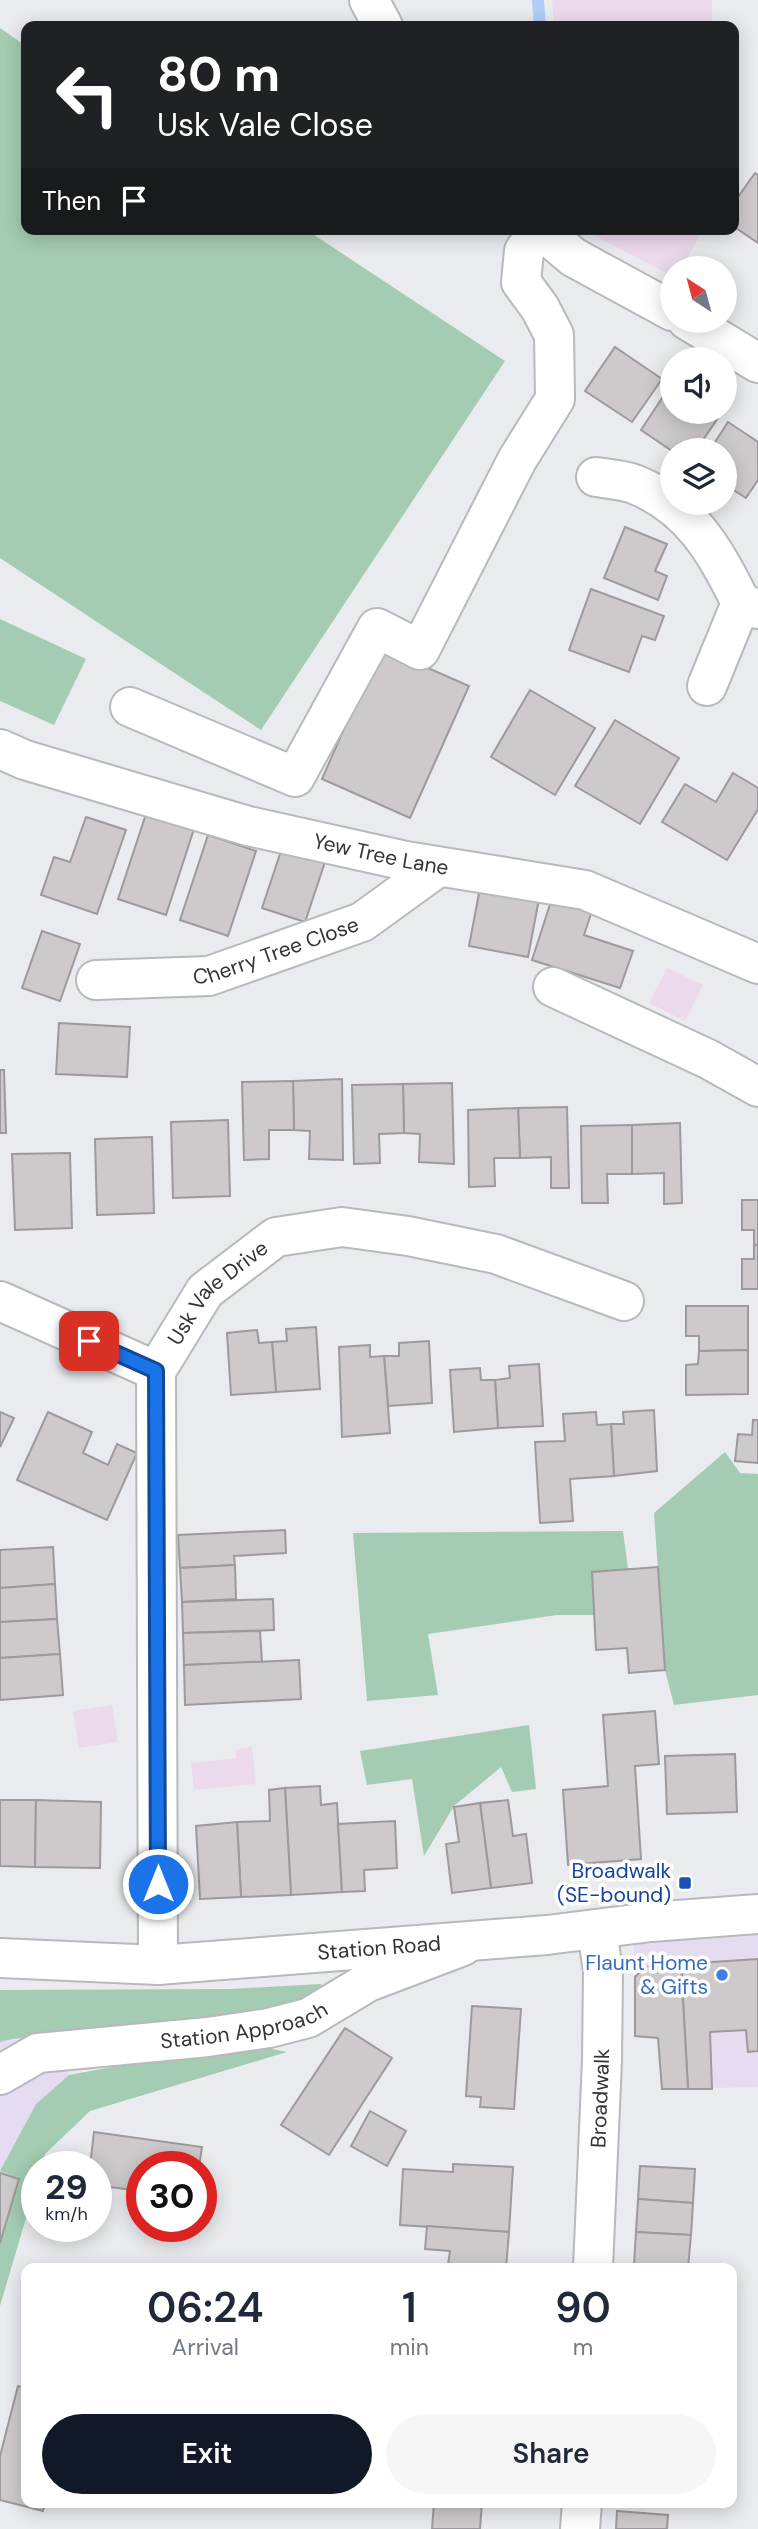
<!DOCTYPE html>
<style>
:root{--surface:#fff;--page:#f6f6f7;--text:#1f2937;--muted:#747a83;--accent:#111827}
body{margin:0;font-family:"DM Sans",sans-serif;background:var(--page);color:var(--text);height:100vh;display:flex;flex-direction:column;font-size:26px;white-space:nowrap}
*{box-sizing:border-box;margin:0}
p{font-size:23px;color:var(--muted)}
.icon{flex:none;width:38px;height:38px;fill:none;stroke:currentColor;stroke-width:2;stroke-linecap:round;stroke-linejoin:round}
.map{position:relative;flex:1;overflow:hidden}
.panel{position:absolute;left:21px;top:2263px;width:716px;height:245px;display:flex;flex-direction:column;background:var(--surface);border-radius:14px;box-shadow:0 4px 18px #0003}
.panel>*{flex:none}
.top-card{position:absolute;left:21px;top:21px;width:718px;height:214px;border-radius:14px;box-shadow:0 4px 18px #0003;background:#202124;color:#fff;overflow:hidden}
.needle{width:46px;rotate:324deg}
.fabs{position:absolute;left:660px;top:256px;display:grid;gap:14px}
.fabs a{display:grid;place-items:center;width:77px;height:77px;border-radius:50%;background:var(--surface);box-shadow:0 4px 18px #0003;font-size:35px}
.speed{position:absolute;left:21px;top:2151px;display:flex;gap:14px;font-size:35px;font-weight:700;text-align:center}
.speed>*{display:grid;place-content:center;width:91px;height:91px;border-radius:50%;background:var(--surface);box-shadow:0 4px 18px #0003;line-height:1}
.speed small{font-size:18px;font-weight:400}
.speed .limit{border:10px solid #d22;background:#fff;color:#111}
.pin{position:absolute;display:grid;place-items:center;width:60px;height:60px;color:#fff;margin:-30px;border-radius:14px;box-shadow:0 4px 10px #0006}
.me{position:absolute;width:77px;margin:-38px;rotate:0deg;stroke-linejoin:round;filter:drop-shadow(0 0 5px #0008)}
.turn{display:flex;align-items:center;gap:24px;height:147px;padding:0 21px;font-size:32px}
.turn .icon{width:91px;height:91px;stroke-width:2.5}
.turn b{display:block;font-size:49px;line-height:60px}
.then{display:flex;align-items:center;height:66px;padding:0 21px;background:#0003;gap:14px;font-size:26px}
.eta{display:flex;justify-content:space-evenly;align-items:center;height:119px;text-align:center}
.eta b{font-size:42px;font-weight:600;line-height:49px}
.cta{display:flex;gap:14px;margin-top:auto;padding:14px 21px}
.cta a{flex:1;height:80px;border-radius:42px;background:var(--accent);color:#fff;font-size:28px;font-weight:600;line-height:80px;text-align:center}
.cta a+a{background:var(--page);color:var(--text)}
.map>svg:first-child{display:block}
.commercial{fill:#e6dcf1}
.industrial{fill:#ecdaec}
.green{fill:#a4ccb2}
.lines{fill:none;stroke-linecap:round;stroke-linejoin:round}
.stream{stroke:#b1cdf5;stroke-width:12}
.building{fill:#cecacc;stroke:#9d999c;stroke-width:2}
.minor-casing{stroke:#b7b9bc;stroke-width:42}
.major-casing{stroke:#b7b9bc;stroke-width:42}
.minor{stroke:#fff;stroke-width:38}
.major{stroke:#fff;stroke-width:38}
.route-casing{stroke:#114b97;stroke-width:18}
.route{stroke:#1a73e8;stroke-width:12}
.transit-dot{fill:#1a4fb4;stroke:#fff;stroke-width:2.5}
.shop-dot{fill:#3f7fe0;stroke:#fff;stroke-width:2.5}
.labels{text-anchor:middle;stroke-width:7;stroke-linejoin:round;paint-order:stroke}
.street-label{font-size:21px;fill:#343436;stroke:#fff}
.transit-label{font-size:21px;fill:#164399;stroke:#fff;text-anchor:end}
.shop-label{font-size:21px;fill:#366cbe;stroke:#fff;text-anchor:end}
</style>
<div class="map">
<svg width="758" height="2529" viewBox="0 0 758 2529">
<rect width="100%" height="100%" fill="#e9ebef"/>
<g class="commercial">
<path d="M758,1914V2087L662,2089L658,2038L635,2036L634,1943Z"/>
<path d="M67,2033L69,2075L36,2104L0,2171V2042Z"/>
</g>
<g class="industrial">
<path d="M552,0H712V26H554Z"/>
<path d="M582,229H703L682,268H672V276Z"/>
<path d="M667,968L703,985L685,1021L649,1003Z"/>
<path d="M112,1705L118,1742L79,1748L73,1711Z"/>
<path d="M252,1747L256,1784L194,1790L191,1763L236,1758V1749Z"/>
</g>
<g class="green">
<path d="M0,28L26,46V229H305L505,361L261,730L0,558Z"/>
<path d="M0,619L86,659L54,725L0,701Z"/>
<path d="M725,1452L740,1473L758,1474V1695L674,1705L665,1670L654,1513Z"/>
<path d="M623,1531L628,1569L592,1572L594,1615H557L428,1634L438,1695L367,1701L353,1533Z"/>
<path d="M529,1725L536,1789L512,1792L501,1767L454,1806L424,1856L412,1779L367,1785L360,1751Z"/>
<path d="M320,1984L327,1989L319,1996L261,2012L13,2039L0,2042V1990L231,1989Z"/>
<path d="M242,2043L287,2052L90,2111L45,2154L41,2166H37V2181L0,2306V2243L19,2179L0,2171L36,2104L69,2075Z"/>
</g>
<g class="lines">
<path class="stream" d="M538,0L540,26"/>
</g>
<g class="building">
<path d="M755,173L758,175V243L733,226V204Z"/>
<path d="M615,347L662,379L632,422L585,391Z"/>
<path d="M670,386L672,411H707L718,418L696,450L672,451L641,430Z"/>
<path d="M728,422L758,442V480L746,498L724,484V450H710Z"/>
<path d="M625,527L667,544L655,571L667,576L658,600L604,578Z"/>
<path d="M591,589L664,616L655,640L642,636L629,672L569,650Z"/>
<path d="M380,647L469,686L410,818L322,779Z"/>
<path d="M530,690L595,728L555,795L491,757Z"/>
<path d="M615,720L679,758L640,824L575,786Z"/>
<path d="M733,773L758,788V809L727,860L662,822L685,784L716,802Z"/>
<path d="M146,814L194,829L166,915L118,899Z"/>
<path d="M86,817L126,830L97,914L41,895L54,857L70,862Z"/>
<path d="M208,835L256,851L228,936L180,920Z"/>
<path d="M283,845L326,859L305,922L262,908Z"/>
<path d="M480,888L539,899L528,957L469,946Z"/>
<path d="M554,892L594,905L584,935L633,951L620,988L532,960Z"/>
<path d="M42,931L80,944L60,1001L22,988Z"/>
<path d="M59,1023L130,1027L127,1077L56,1074Z"/>
<path d="M0,1070H4L6,1133H0Z"/>
<path d="M342,1079L343,1160L309,1159L310,1131L294,1130L293,1081Z"/>
<path d="M293,1081L294,1130H269V1159L244,1160L242,1082Z"/>
<path d="M452,1083L454,1164L419,1162L420,1134L404,1133L403,1084Z"/>
<path d="M403,1084L404,1133L379,1134L380,1163L354,1164L352,1085Z"/>
<path d="M567,1107L569,1188H551V1157L520,1158L518,1108Z"/>
<path d="M518,1108L520,1158H494L495,1186L469,1187L468,1110Z"/>
<path d="M228,1120L230,1196L173,1198L171,1122Z"/>
<path d="M680,1123L682,1203L664,1204V1173L632,1174V1125Z"/>
<path d="M632,1125V1174H607L608,1203H582L581,1126Z"/>
<path d="M152,1137L154,1213L97,1215L95,1139Z"/>
<path d="M70,1153L72,1228L15,1230L12,1154Z"/>
<path d="M742,1200H758V1245H754V1230H742Z"/>
<path d="M754,1245H758V1289H742V1259H754Z"/>
<path d="M686,1306H748V1350L699,1351V1336H686Z"/>
<path d="M316,1327L320,1389L276,1392L272,1342L287,1341L286,1329Z"/>
<path d="M257,1330L259,1343L272,1342L276,1392L231,1395L227,1333Z"/>
<path d="M429,1341L432,1403L388,1406L384,1356H399V1343Z"/>
<path d="M370,1345V1357L384,1356L390,1433L342,1437L339,1347Z"/>
<path d="M748,1350V1394L686,1395V1365L698,1364L699,1351Z"/>
<path d="M539,1364L543,1426L498,1428L495,1380L510,1378L509,1366Z"/>
<path d="M480,1368L481,1380H495L498,1428L454,1432L450,1370Z"/>
<path d="M654,1410L657,1471L614,1476L611,1424H624L623,1412Z"/>
<path d="M0,1412L14,1418L0,1447Z"/>
<path d="M48,1412L92,1432L83,1453L108,1465L117,1444L137,1453L107,1520L17,1480Z"/>
<path d="M596,1412L597,1425L611,1424L614,1476L570,1479L573,1521L540,1523L535,1442L565,1441L563,1414Z"/>
<path d="M753,1420H758V1463L735,1461L738,1434L752,1435Z"/>
<path d="M285,1530L286,1553L234,1556L235,1565L180,1568L178,1535Z"/>
<path d="M53,1547L55,1584L0,1588V1550Z"/>
<path d="M235,1565L236,1599L182,1602L180,1568Z"/>
<path d="M658,1567L665,1670L629,1673L627,1648L596,1650L592,1572Z"/>
<path d="M55,1584L57,1619L0,1622V1588Z"/>
<path d="M273,1599L274,1630L183,1633L182,1602Z"/>
<path d="M57,1619L60,1654L0,1658V1622Z"/>
<path d="M260,1631L262,1662L184,1665L183,1633Z"/>
<path d="M60,1654L63,1695L0,1700V1658Z"/>
<path d="M299,1660L301,1699L185,1705L184,1665Z"/>
<path d="M655,1711L659,1764L635,1766L641,1859L568,1865L563,1790L608,1786L603,1715Z"/>
<path d="M735,1754L737,1812L667,1814L665,1756Z"/>
<path d="M320,1786L321,1805L337,1803L342,1892L291,1895L285,1788Z"/>
<path d="M285,1788L291,1895L241,1897L237,1822L270,1821L269,1790Z"/>
<path d="M0,1800H36L35,1867L0,1866Z"/>
<path d="M36,1800L101,1802L100,1868L35,1867Z"/>
<path d="M508,1800L513,1836L526,1834L532,1883L491,1888L480,1803Z"/>
<path d="M480,1803L491,1888L452,1893L446,1844L459,1842L454,1807Z"/>
<path d="M395,1821L397,1868L364,1870L365,1891L342,1892L338,1824Z"/>
<path d="M237,1822L241,1897L200,1899L196,1826Z"/>
<path d="M758,1959V2051L748,2052L746,2030L710,2032L712,2089H688L681,1964Z"/>
<path d="M681,1964L688,2089H662L658,2038L635,2036V1977L645,1967Z"/>
<path d="M472,2006L521,2009L514,2109L480,2107L481,2097L466,2096Z"/>
<path d="M345,2028L392,2058L329,2155L281,2125Z"/>
<path d="M370,2111L406,2131L387,2166L351,2146Z"/>
<path d="M94,2132L202,2147L199,2166L180,2163L179,2166H142V2191L110,2187L107,2211L96,2209V2166H90Z"/>
<path d="M453,2164L513,2167L509,2232L400,2225L403,2169L453,2172Z"/>
<path d="M640,2166L695,2169L693,2203L638,2199Z"/>
<path d="M0,2173L19,2179L0,2243Z"/>
<path d="M638,2199L693,2203L691,2235L636,2232Z"/>
<path d="M427,2226L509,2232L506,2268H462V2266L448,2265L450,2251L425,2249Z"/>
<path d="M636,2232L691,2235L688,2268L634,2264Z"/>
<path d="M634,2264L688,2268H634Z"/>
<path d="M18,2386L26,2388V2502H45L43,2511L0,2500V2456Z"/>
<path d="M434,2502H482L480,2529H432Z"/>
<path d="M617,2511L668,2515L667,2529H616Z"/>
</g>
<g class="lines">
<defs>
<g id="minor">
<path d="M369,0L383,26"/>
<path d="M540,229L573,257L672,311"/>
<path d="M687,320L758,363"/>
<path d="M596,477C609,479 623,480 634,484C690,506 716,551 741,603L758,609"/>
<path d="M707,686L741,603"/>
<path d="M130,707L295,777L377,628L420,650L517,460L555,399L554,335L540,308L521,282L524,251L540,229"/>
<path id="s1" d="M0,749L25,760L248,826L406,861L585,890L758,964"/>
<path id="s2" d="M96,980L209,976L362,922L438,867"/>
<path d="M553,987L708,1059L758,1087"/>
<path d="M0,1301L156,1371"/>
<path id="s3" d="M158,1965L156,1371L205,1291L276,1237L342,1227L408,1236L496,1254L624,1301"/>
<path id="s4" d="M0,2075L38,2053L208,2037L269,2028L308,2018L368,1982L463,1946"/>
<path id="s5" d="M593,2268L602,2060L603,1971L597,1930"/>
<path d="M580,2529L582,2502"/>
</g>
<g id="major">
<path id="s6" d="M0,1958L158,1965L547,1935L651,1922L758,1914"/>
</g>
</defs>
<use href="#minor" class="minor-casing"/>
<use href="#major" class="major-casing"/>
<use href="#minor" class="minor"/>
<use href="#major" class="major"/>
</g>
<g class="lines">
<defs>
<path id="route" d="M89,1341L156,1371L158,1884"/>
</defs>
<use href="#route" class="route-casing"/>
<use href="#route" class="route"/>
</g>
<rect class="transit-dot" x="678" y="1876" width="14" height="14" rx="3.5"/>
<circle class="shop-dot" cx="722" cy="1975" r="7"/>
<g class="labels">
<g class="street-label">
<text dy="7" stroke="none"><textPath href="#s1" startOffset="396">Yew Tree Lane</textPath></text>
<text dy="7" stroke="none"><textPath href="#s2" startOffset="184">Cherry Tree Close</textPath></text>
<text dy="7" stroke="none"><textPath href="#s3" startOffset="695">Usk Vale Drive</textPath></text>
<text dy="7" stroke="none"><textPath href="#s6" startOffset="380">Station Road</textPath></text>
<text dy="7" stroke="none"><textPath href="#s4" startOffset="252">Station Approach</textPath></text>
<text dy="7" stroke="none"><textPath href="#s5" startOffset="170">Broadwalk</textPath></text>
</g>
<g class="transit-label">
<text x="671" y="1878">Broadwalk<tspan x="671" dy="24">(SE-bound)</tspan></text>
</g>
<g class="shop-label">
<text x="708" y="1970">Flaunt Home<tspan x="708" dy="24">&amp; Gifts</tspan></text>
</g>
</g>
</svg>
<div class="fabs">
<a><svg class="needle" viewBox="-14 -14 28 28"><path d="M0-13l5 13h-10z" fill="#e53935"/><path d="M0 13l5-13h-10z" fill="#747a83"/></svg></a>
<a><svg class="icon" aria-label="sound" viewBox="0 0 24 24"><path d="M4 9h4l5-4v14l-5-4H4zM17 9q2 3 0 6"/></svg></a>
<a><svg class="icon" aria-label="layers" viewBox="0 0 24 24"><path d="M12 4l9 5-9 5-9-5zM3 14l9 5 9-5"/></svg></a>
</div>
<div class="speed"><div>29<small>km/h</small></div><div class="limit">30</div></div>
<div class="pin" style="left:89px;top:1341px;background:#d93025"><svg class="icon" aria-label="arrive" viewBox="0 0 24 24"><path d="M6 21V4h12l-3 4 3 4H6"/></svg></div>
<svg class="me" style="left:158px;top:1884px" viewBox="-20 -20 40 40"><circle r="17" fill="#1a73e8" stroke="#fff" stroke-width="3"/><path d="M0-11L8 9 0 5-8 9z" fill="#fff"/></svg>
<div class="top-card">
<div class="turn"><svg class="icon" aria-label="left" viewBox="0 0 24 24"><path d="M17 20v-9H6M10 6l-5 5 5 5"/></svg><div><b>80 m</b>Usk Vale Close</div></div>
<div class="then">Then<svg class="icon" aria-label="arrive" viewBox="0 0 24 24"><path d="M6 21V4h12l-3 4 3 4H6"/></svg></div>
</div>
<section class="panel">
<div class="eta">
<div><b>06:24</b><p>Arrival</p></div>
<div><b>1</b><p>min</p></div>
<div><b>90</b><p>m</p></div>
</div>
<div class="cta"><a>Exit</a><a>Share</a></div>
</section>
</div>
